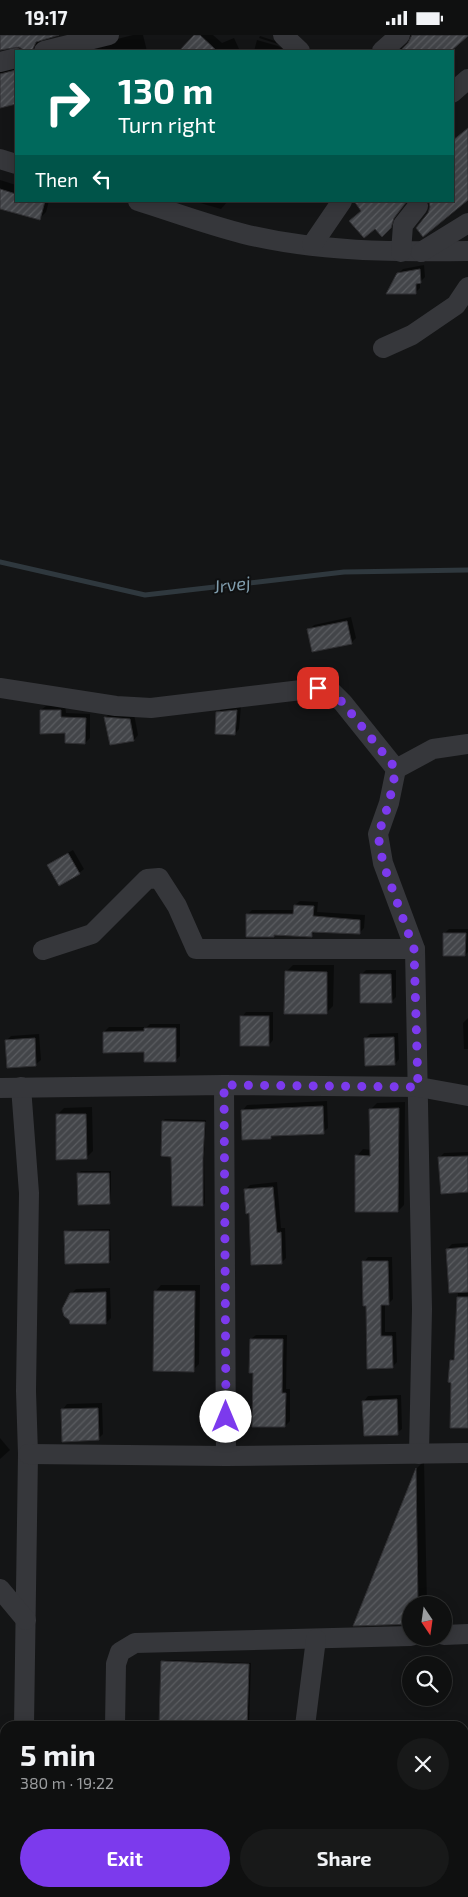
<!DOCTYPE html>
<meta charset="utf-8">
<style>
:root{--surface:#0f1010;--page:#181919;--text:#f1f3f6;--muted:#9b9d9f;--line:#2f3030;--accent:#7c3aed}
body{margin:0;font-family:"Exo 2",sans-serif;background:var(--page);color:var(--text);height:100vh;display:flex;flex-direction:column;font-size:19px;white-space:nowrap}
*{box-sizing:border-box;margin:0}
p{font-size:16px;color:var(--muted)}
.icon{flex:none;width:28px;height:28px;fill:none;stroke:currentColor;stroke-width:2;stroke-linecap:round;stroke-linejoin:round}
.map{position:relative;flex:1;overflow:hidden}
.side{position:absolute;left:0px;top:1686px;width:469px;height:176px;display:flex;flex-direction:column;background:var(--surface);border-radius:15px 15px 0 0;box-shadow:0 2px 12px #0003,0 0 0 1px var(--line)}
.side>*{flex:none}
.guide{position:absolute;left:15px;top:15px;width:439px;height:152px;border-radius:0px;box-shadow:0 2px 12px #0003,0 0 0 1px var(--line);background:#00695c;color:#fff;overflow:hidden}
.needle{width:32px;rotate:167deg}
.tools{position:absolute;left:402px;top:1561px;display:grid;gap:10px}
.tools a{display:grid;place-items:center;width:50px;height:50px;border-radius:50%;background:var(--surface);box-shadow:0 2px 12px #0003,0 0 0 1px var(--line);font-size:25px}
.pin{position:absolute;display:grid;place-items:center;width:42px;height:42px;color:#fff;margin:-21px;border-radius:10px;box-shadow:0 2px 8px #0006}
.me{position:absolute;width:55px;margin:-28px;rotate:0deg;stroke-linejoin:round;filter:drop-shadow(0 0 4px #0008)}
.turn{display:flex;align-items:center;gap:18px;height:105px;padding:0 20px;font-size:22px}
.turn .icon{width:65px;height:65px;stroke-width:2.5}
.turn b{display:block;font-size:35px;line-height:42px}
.then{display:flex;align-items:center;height:48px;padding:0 20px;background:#0003;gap:10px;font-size:19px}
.round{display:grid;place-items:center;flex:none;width:52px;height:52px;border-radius:26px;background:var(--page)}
.overview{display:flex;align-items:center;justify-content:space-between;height:85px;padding:0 20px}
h1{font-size:30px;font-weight:700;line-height:38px}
.action{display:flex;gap:10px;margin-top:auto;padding:10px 20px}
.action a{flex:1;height:58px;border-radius:30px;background:var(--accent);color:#fff;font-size:20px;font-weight:700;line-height:58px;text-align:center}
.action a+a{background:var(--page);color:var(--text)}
.status{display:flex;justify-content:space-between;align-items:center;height:35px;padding:0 25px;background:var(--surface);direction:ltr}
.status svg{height:14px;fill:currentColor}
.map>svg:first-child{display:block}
.shadow{fill:#0007}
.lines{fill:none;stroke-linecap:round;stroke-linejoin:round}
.stream{stroke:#2f383e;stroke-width:5}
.building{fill:url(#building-hatch);stroke:#2f2f32}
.minor{stroke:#36373b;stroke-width:20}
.route{stroke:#7c3aed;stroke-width:9;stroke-dasharray:0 16.2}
.labels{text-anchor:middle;stroke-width:4;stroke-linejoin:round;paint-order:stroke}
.water-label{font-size:18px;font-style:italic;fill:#819eae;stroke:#0f1011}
</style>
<div class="status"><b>19:17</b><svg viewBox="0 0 49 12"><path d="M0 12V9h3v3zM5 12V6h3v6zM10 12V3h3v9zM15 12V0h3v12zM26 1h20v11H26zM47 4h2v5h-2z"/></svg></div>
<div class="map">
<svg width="468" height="1862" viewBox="0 0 468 1862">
<defs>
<pattern id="building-hatch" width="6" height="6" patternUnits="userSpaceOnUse" patternTransform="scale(1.25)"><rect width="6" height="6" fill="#434549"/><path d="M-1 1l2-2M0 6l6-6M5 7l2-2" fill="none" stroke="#5b5d61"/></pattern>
</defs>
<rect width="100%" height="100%" fill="#141516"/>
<g class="shadow">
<path d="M0,0H43L40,3V10L44,16H27L19,10L0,14Z"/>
<path d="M133,0H143L147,16H70Z"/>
<path d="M196,0H213L222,8L234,3L240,16H180Z"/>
<path d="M413,0H467L449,16H394L403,13L410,7Z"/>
<path d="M260,1L278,7V9L259,3Z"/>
<path d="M257,5L278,11L286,16H254Z"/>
<path d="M0,28L16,29V67L0,71Z"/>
<path d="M0,145L16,150V166H49L46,177L39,184L0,172Z"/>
<path d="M193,166H228L221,174Z"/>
<path d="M424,230L425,242L420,247V253L416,257L398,239L403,234Z"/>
<path d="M351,582L356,603L351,608L309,595L314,590Z"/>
<path d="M65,670L66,678L90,679V703L85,708L66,697L41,675L46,671Z"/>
<path d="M241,671L239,694L235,699L218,678L222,673Z"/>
<path d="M110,678L134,679L138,700L134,705L106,682Z"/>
<path d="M73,815L84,834L79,838L49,830L54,826Z"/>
<path d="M300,866L318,867L317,877L365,880L364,893L359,898L316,896L311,901L275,899L273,901L247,880L252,875H295V870Z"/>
<path d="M449,894H468V917L465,920L444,899Z"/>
<path d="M293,930H334L333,971L326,978L286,937Z"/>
<path d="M366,935H396V962L391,967L361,940Z"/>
<path d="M246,977H273V1005L269,1010L242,982Z"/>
<path d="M468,983V1014H464L463,988Z"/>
<path d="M150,989H180V1021L175,1026L145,1016L104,997L109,992H147Z"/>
<path d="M398,998L399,1024L395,1029L365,1004L370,999Z"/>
<path d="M39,999L41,1025L36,1029L8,1031L6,1006L11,1001Z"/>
<path d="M327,1066L328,1093L323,1097L274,1099L270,1103L243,1075L247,1070Z"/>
<path d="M405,1067L404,1170L398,1176L357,1121L363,1114L372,1115L370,1075L377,1068Z"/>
<path d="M92,1072L93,1116L86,1123L57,1080L64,1073Z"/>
<path d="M165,1084L206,1085L204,1120L205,1168L203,1170L173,1120L163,1086Z"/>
<path d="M468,1117V1155L440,1122L444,1118Z"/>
<path d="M81,1136H111V1166L109,1168L79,1138Z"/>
<path d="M277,1147L281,1193H285L286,1223L281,1228L250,1177L245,1155L250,1150Z"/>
<path d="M110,1194L111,1225L109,1227L66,1197L68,1195Z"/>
<path d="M468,1208V1392L452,1346L451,1325L455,1321L458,1256L447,1214L452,1209Z"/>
<path d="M368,1222H392L393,1264L388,1269H385V1297H396L397,1327L392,1332L367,1269L364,1227Z"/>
<path d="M161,1250H200L199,1329L193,1335L155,1257Z"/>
<path d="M110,1253L111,1283L106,1288L71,1259L76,1254Z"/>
<path d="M256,1300H287L286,1354H290V1386L285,1391L254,1337L251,1304Z"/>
<path d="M401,1360L402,1394L397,1398L364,1366L368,1361Z"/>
<path d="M102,1368L103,1399L98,1404L63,1374L67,1369Z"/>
<path d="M0,1403L10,1415L0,1424Z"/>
<path d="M424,1426L427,1570H411V1588L355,1589L417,1433Z"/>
<path d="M165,1625L251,1628L249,1691H160L162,1627Z"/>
<path d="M51,1687L80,1689V1691H48Z"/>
<path d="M464,1838H468V1862H432V1858H464Z"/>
</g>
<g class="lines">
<path class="stream" d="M0,527L145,560L344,537L468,535"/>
</g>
<g class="building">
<path d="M0,0H59L36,7L32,16H25L19,12L0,15Z"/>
<path d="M194,0H200L217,16H179Z"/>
<path d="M412,0H468V1L451,16H400L408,8Z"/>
<path d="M16,35V69L0,73V39Z"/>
<path d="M468,93V165L423,202L416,193L428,178L430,172L429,166H452V106Z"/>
<path d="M0,154L16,159V166H45L40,185L0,174Z"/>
<path d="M354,166H407L394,183L391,193L382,202L375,194L364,203L349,186L361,176Z"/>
<path d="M420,234L421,248L416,249V259H386L397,238Z"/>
<path d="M347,586L352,609L312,617L307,594Z"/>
<path d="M40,675H61V682L86,683L85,709L65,708V698L40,699Z"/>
<path d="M237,675L235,700L215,699L216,677Z"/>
<path d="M104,682L130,684L134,706L110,710Z"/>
<path d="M68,818L80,839L59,851L47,830Z"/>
<path d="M294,870L314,871L313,881L360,885V899L312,897V902L274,900V902H246V879H293Z"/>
<path d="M443,898H466L465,921H443Z"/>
<path d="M285,936L327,937V979H284Z"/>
<path d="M360,939H391L392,968H360Z"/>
<rect x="240" y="981" width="29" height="30"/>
<path d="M144,993H176V1027H144V1017L103,1018V997L144,996Z"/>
<path d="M394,1002L395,1030L365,1031L364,1003Z"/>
<path d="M35,1003L36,1031L7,1033L5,1005Z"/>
<path d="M323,1071L324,1099L271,1101V1104L242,1105L241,1075Z"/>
<path d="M399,1073L398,1177H355V1120L370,1121L369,1074Z"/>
<path d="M56,1079H86L87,1124L56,1125Z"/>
<path d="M162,1086L205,1087L203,1123V1171H172L171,1122L161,1121Z"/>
<path d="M468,1121V1157L441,1159L438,1122Z"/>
<path d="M77,1138H109L110,1169L78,1170Z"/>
<path d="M273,1152L277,1198L281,1197L282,1229L251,1230L249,1178L246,1179L244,1154Z"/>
<path d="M64,1196H109V1228L65,1229Z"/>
<path d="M468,1212V1257L449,1258L446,1214Z"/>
<path d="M362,1226H388L389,1270H381V1301H392L393,1333L367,1334L366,1271H363Z"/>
<path d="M154,1256H195L194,1337L153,1336Z"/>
<path d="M106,1257V1289H70L69,1285L64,1281L62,1274L70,1258Z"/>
<path d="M457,1262H468V1393H450L451,1348L448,1347L450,1325H454Z"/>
<path d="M250,1304H283L282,1358H286L285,1392H252L253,1338H249Z"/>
<path d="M397,1364L398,1400L364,1401L362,1366Z"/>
<path d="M98,1373L99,1405L62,1407L61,1374Z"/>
<path d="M416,1433L418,1570H411V1589L353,1591Z"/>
<path d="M161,1626L249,1629L247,1691H159Z"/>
</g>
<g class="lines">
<g class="minor">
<path d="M283,0L300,16"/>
<path d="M44,16L109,0"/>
<path d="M382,16L400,0"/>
<path d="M0,27L16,23"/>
<path d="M452,58L468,44"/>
<path d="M0,124L16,129"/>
<path d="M138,166C173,177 208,190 244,199C317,217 394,217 468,216"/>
<path d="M312,210L342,166"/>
<path d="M401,217L403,190L418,171"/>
<path d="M421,217L468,188"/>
<path d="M383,313L412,300L456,270L468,252"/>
<path d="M0,653L116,671L151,673L318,653L332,657L343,668L396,734"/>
<path d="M396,734L389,768L378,799L383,828L415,914L422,1274L419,1419"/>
<path d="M396,734L433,714L468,709"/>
<path d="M43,915L92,899L147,844L159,843L177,871L196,914H415"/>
<path d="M224,1050L226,1421"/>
<path d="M21,1052L29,1158L26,1356L28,1419L24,1691"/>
<path d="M0,1053L224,1050L419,1052L468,1061"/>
<path d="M28,1419L226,1421L468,1418"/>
<path d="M0,1554L26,1585"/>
<path d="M444,1600L468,1599"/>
<path d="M115,1691L116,1629L120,1617L135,1608L411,1601"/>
<path d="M305,1691L316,1604"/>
<path d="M464,1714L468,1704"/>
<path d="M0,1797H5"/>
<path d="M402,1862V1858"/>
</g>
</g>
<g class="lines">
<path class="route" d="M226,1382L224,1050L418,1052L414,914L383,828L378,800L389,768L396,734L343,668L332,657L318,653"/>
</g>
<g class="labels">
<g class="water-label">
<text transform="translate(232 550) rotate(-7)" y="6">Jrvej</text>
</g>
</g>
</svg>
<div class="tools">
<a><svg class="needle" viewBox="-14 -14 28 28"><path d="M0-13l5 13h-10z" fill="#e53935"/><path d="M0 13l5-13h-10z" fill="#9b9d9f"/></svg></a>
<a><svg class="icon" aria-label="search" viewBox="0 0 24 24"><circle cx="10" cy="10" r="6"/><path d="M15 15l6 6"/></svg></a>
</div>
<div class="pin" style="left:318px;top:653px;background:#d93025"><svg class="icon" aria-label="arrive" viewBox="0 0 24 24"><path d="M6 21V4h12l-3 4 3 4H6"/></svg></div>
<svg class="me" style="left:226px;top:1382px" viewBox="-20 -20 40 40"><circle r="19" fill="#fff"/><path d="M0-13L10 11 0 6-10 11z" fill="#7c3aed"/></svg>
<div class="guide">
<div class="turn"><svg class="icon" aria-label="right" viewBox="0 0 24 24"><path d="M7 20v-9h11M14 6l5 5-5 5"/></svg><div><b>130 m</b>Turn right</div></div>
<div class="then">Then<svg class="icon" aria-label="left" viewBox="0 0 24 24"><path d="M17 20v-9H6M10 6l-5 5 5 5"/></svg></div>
</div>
<section class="side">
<div class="overview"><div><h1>5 min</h1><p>380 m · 19:22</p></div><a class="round"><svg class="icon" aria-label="close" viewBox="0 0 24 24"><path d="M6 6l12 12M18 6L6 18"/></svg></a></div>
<div class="action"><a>Exit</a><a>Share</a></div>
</section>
</div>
